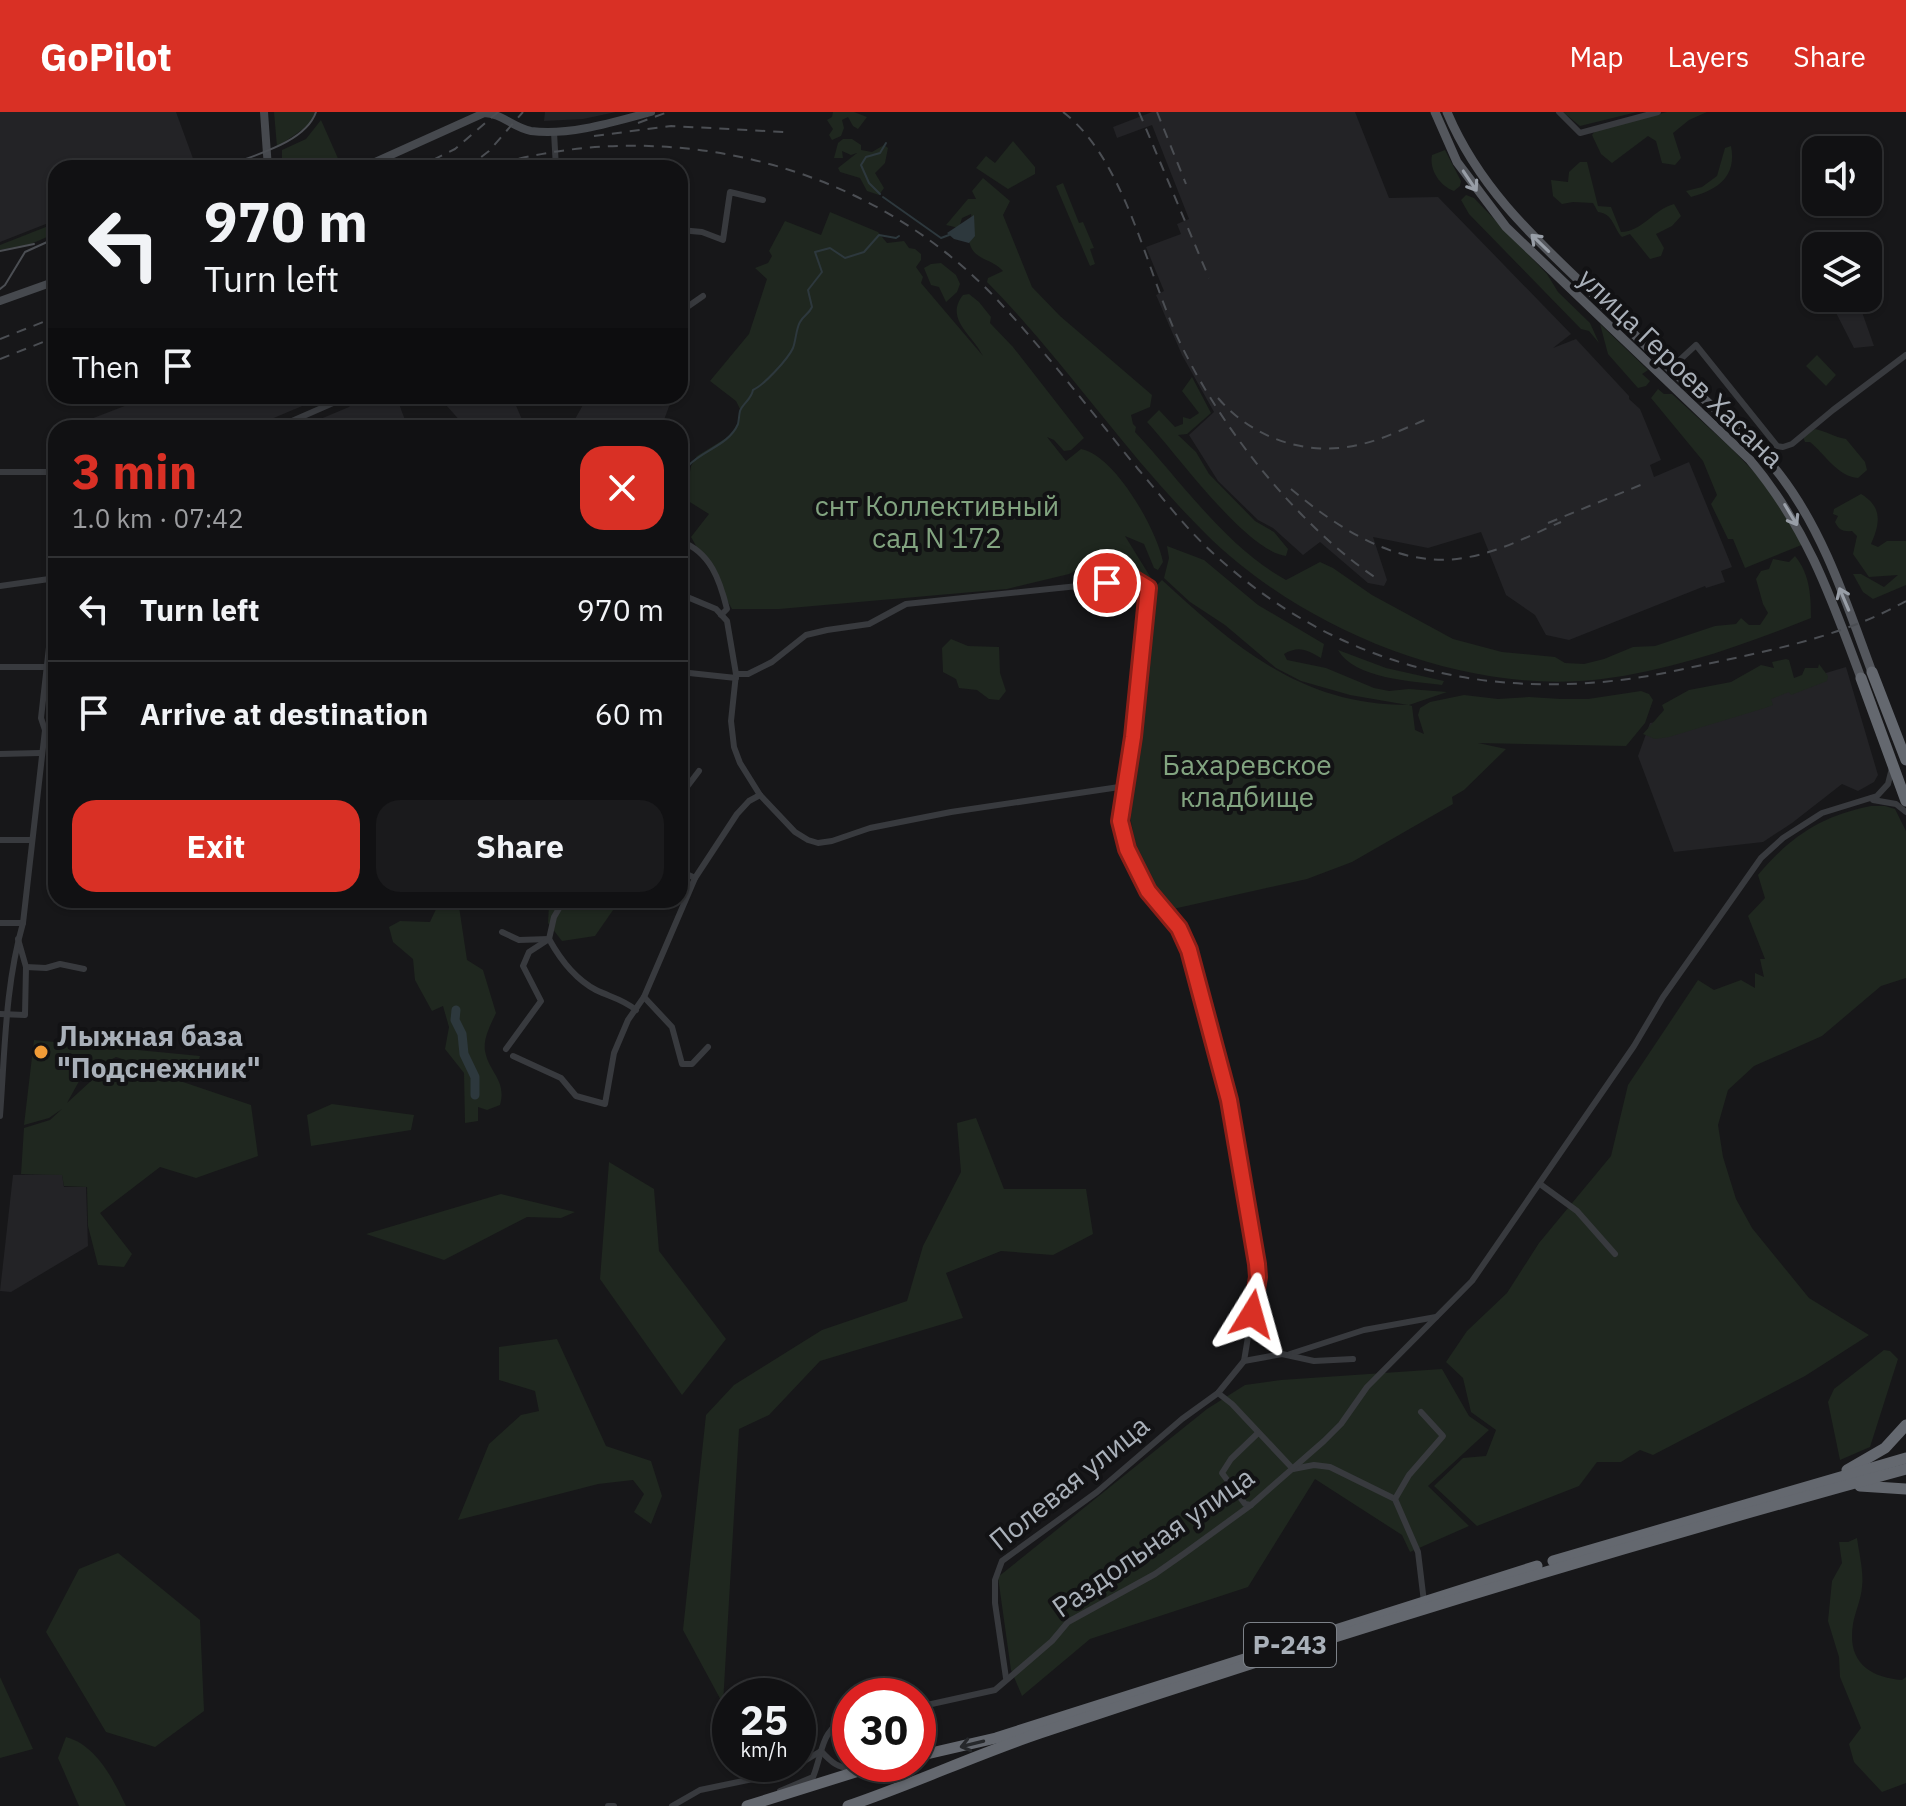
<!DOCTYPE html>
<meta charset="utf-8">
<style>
:root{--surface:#111113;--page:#1a1a1c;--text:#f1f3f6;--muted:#9c9da0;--line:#303133;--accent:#d93025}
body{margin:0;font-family:"IBM Plex Sans",sans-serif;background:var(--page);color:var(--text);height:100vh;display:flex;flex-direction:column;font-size:30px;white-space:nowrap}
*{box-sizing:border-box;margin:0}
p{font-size:26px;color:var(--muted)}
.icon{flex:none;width:44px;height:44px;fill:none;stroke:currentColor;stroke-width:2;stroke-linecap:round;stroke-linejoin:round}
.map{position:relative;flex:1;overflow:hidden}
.drawer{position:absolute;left:48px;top:308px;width:640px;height:488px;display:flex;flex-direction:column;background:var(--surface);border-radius:24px;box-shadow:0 2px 6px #0004,0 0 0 2px var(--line)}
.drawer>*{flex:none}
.top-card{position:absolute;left:48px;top:48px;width:640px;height:244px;border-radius:24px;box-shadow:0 2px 6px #0004,0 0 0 2px var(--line);background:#111113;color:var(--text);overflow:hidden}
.controls{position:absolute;left:1802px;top:24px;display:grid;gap:16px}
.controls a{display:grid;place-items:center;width:80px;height:80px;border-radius:16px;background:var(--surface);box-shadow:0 2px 6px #0004,0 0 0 2px var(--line);font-size:40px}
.speed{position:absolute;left:712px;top:1566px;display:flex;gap:16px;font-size:40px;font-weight:700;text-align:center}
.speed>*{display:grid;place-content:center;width:104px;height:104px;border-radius:50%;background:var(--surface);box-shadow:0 2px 6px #0004,0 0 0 2px var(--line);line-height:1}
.speed small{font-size:20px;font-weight:400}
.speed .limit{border:12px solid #d22;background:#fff;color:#111}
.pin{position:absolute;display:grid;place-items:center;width:68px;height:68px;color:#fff;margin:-34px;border:4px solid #fff;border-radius:50%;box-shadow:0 2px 8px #0007}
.me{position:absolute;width:88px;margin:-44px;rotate:8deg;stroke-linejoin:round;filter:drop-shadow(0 0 6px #0008)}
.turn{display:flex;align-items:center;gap:28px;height:168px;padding:0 24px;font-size:36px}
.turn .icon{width:104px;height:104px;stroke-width:2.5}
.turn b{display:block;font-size:56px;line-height:68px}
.then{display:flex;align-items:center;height:76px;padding:0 24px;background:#0003;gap:16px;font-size:30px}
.round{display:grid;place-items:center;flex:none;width:84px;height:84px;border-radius:24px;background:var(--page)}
.summary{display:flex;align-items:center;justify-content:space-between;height:136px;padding:0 24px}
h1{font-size:48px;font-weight:700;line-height:60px;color:var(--accent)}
.action{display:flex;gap:16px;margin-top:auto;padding:16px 24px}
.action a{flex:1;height:92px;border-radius:24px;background:var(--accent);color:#fff;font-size:32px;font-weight:700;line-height:92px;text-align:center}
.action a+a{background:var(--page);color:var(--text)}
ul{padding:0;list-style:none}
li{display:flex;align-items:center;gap:24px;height:104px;padding:0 24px;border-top:2px solid var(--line)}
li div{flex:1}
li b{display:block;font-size:30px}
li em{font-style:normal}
header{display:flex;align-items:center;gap:48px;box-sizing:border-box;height:112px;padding:0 40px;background:var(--accent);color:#fff}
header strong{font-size:38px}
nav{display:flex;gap:44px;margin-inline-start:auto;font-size:28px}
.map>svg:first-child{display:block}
.built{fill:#232326}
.green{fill:#1f271f}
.water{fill:#2d383d}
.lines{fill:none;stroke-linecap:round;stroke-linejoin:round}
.stream{stroke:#2d383d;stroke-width:2}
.river{stroke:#2d383d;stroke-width:9}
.street{stroke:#383a3e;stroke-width:6}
.secondary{stroke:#46494e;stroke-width:8}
.primary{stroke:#54575d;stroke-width:9}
.highway{stroke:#64686f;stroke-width:11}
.tram{stroke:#4b4e53;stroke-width:2}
.rail{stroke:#4b4e53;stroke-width:2;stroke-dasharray:10 8;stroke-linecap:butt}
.oneway{stroke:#989ea7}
.oneway2{stroke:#26282b}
.route-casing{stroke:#8d1f18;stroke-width:20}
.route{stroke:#d93025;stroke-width:14}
.poi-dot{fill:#f19c37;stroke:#121214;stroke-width:3}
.labels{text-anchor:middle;stroke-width:8;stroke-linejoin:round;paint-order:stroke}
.shield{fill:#121214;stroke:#7c8188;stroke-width:2}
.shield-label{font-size:26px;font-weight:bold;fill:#a9b0b9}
.street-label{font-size:28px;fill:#a9b0b9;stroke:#121214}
.park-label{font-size:28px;fill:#82a480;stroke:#121214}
.poi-label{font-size:28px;font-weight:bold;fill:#a9b0b9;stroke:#121214;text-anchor:start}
</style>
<header>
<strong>GoPilot</strong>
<nav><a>Map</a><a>Layers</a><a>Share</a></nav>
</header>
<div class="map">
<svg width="1906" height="1694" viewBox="0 0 1906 1694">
<rect width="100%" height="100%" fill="#171719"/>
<g class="built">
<path d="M0,0H176L195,52L186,56H56V108L0,130Z"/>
<path d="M545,0H616L583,7L544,9Z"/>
<path d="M1152,0H1355L1389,86L1438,85L1571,222L1553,236L1576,227L1629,284V287L1640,297L1661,348L1650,353L1654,365L1689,350L1732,455L1721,459L1725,470L1706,476L1705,474L1569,528L1546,523L1535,503L1506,483L1481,420L1428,436L1373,425L1387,468L1384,474L1368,471L1320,430L1303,443L1273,416L1258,408L1218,369L1189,323L1214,300L1182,243L1156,183L1164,179L1146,135L1181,122L1177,112L1189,107L1152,13L1117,26L1113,15Z"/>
<path d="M1816,186H1857L1874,234L1854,236L1830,189Z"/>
<path d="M135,284H326L250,316H84L83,310L135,290Z"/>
<path d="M359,284H396L405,308L406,316H299L349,295Z"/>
<path d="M438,284H512L523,310L511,316H476L462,311Z"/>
<path d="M588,284H671V289L661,316H570Z"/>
<path d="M1846,555L1878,663L1874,670L1858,679L1842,672L1792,711L1763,730L1674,740L1638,644L1650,611L1668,608Z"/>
<path d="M62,1062L64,1075H86L88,1134L11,1180L0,1179L13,1063Z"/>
</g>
<g class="green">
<path d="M274,0H315L309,13L277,35Z"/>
<path d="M833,0H854L867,5L858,17L853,14L848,5L842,8L844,16L841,24L832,28L829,23L833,17L827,8L832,5Z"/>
<path d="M1563,0H1637L1580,14Z"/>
<path d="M1667,0H1707L1689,8L1673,21L1681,46L1675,53L1662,51L1656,29L1648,24L1612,51L1601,42L1592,23L1596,18Z"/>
<path d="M321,8L340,51L335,56H282V38L306,27Z"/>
<path d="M843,27H852L861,33V38L872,40L884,33L888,36L885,51L875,61L884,76L879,83L867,79L860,66L840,60L838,56L857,41L851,43L842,39L843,46H834L838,31Z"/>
<path d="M1013,29L1035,55V62L1008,77L976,56L986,44L995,51Z"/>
<path d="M1731,34C1737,64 1718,78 1691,85L1686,79L1702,75L1717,64L1725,36Z"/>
<path d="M1445,38L1461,69L1460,74L1454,79C1440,74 1429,58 1432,43Z"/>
<path d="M1580,50H1587L1598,94L1611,95L1621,120C1642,120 1654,97 1674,92L1681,104L1672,114L1656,122L1664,136L1661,144L1650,147L1630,122L1622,125C1613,116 1614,102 1598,100L1593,91L1573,90L1562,92L1553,84L1551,68L1568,70L1569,60Z"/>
<path d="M983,66L1010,89L1003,103L1032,175L1060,204L1152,283L1150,295L1131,303L1133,312L1136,315L1135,320C1180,368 1227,436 1286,468L1320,450L1333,456L1372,483L1453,527L1502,540L1555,545L1565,551L1584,552L1604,547L1633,535L1655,534L1715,514L1736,512L1741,506L1749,513H1760L1768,501L1763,492L1756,467L1761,459L1769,457L1773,447L1789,450L1795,444C1810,462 1811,484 1811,506C1744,533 1673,558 1602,567C1464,584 1302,518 1205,421C1126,343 1065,249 987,170L988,166L1003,159C992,146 973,149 969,129C967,120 973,112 971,102L962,106L959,116L946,113L968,87H976L972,79Z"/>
<path d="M1063,71L1079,111L1083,110L1094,136L1090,137L1095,152L1090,154L1056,74Z"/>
<path d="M1466,83L1474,86L1547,162L1558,180L1590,211L1599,231L1589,219L1581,217L1469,102L1461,88Z"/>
<path d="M830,100L878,120L887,131L904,129L909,136L915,137L921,142V148L916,155L923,165L921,171L983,244C973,223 944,207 963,183L969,182L979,190L991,205L990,211L1013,235L1084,326L1071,338L1064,339L1054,328L1047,325L1066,349L1081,337C1115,343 1157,418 1163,450L1158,458L1154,456L1144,432L1125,424L1151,466L1087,453L1069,462L1007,477L779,497H732L691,425L709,402L685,387L691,354L697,344L731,323L738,311L740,297L736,289L710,269L749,222L767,167L755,156L768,151L772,144L769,139L785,109L821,123Z"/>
<path d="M56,111V121L31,132L0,138V133Z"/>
<path d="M941,151L956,163L960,172L957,180L946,190L939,175L931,173L924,156L931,152Z"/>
<path d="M1600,212L1648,258L1642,262L1650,269L1646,274L1638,276L1608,242Z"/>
<path d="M1817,243L1836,263L1826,274L1806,254Z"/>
<path d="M1192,265L1211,301L1187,322L1178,323L1196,340L1209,362L1255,409L1274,420L1288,437L1286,444C1246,439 1176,341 1147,310L1159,298L1175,315L1183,312V305L1190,307L1199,301L1182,279Z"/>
<path d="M1658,277L1664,282H1672L1730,335L1755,361L1779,391L1804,432L1745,456L1733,427H1728L1711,392L1717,383L1703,349L1651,286Z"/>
<path d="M1815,317C1826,319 1834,325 1846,327L1865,350L1867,358L1858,366C1838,365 1824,341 1810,330H1805L1803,325Z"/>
<path d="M1861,382C1883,395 1880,412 1871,432L1878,435L1887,429H1906V473L1873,487L1863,480L1853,462H1861L1884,475L1898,463L1869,465L1853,442L1857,424L1852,419C1843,420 1839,418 1835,410L1838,404L1833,402L1834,397Z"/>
<path d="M1167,434L1204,448L1258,493L1324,532L1321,546C1307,538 1299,533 1284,542L1287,548L1326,556L1374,576L1389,579L1409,577L1447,580L1409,593L1412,594L1415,618L1424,622L1418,603L1420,596L1430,590L1464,583L1498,587L1529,585L1561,587H1588L1641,579L1649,582L1653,588L1645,611L1626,634L1478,631L1506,637L1464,678L1452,685L1453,692L1352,750L1307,767L1173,797L1165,796C1141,766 1134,729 1128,692L1133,686L1154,476L1162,468C1236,536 1302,593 1408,593L1350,583L1301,569L1276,556L1225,513L1190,490L1164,466L1169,446Z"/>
<path d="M951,527L968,534L999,535L1000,561L1006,579L999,588L989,587L977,578L959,576L956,567L943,560L942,536Z"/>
<path d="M1338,538L1386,556L1444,569L1442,573C1412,569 1355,567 1338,538Z"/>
<path d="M1786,547L1789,548L1794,566L1802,563L1805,556H1818L1819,552L1828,564L1827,569L1791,583L1789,580L1771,587L1773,593L1765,596L1669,625L1655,627L1643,622L1664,598L1662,593L1689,578L1731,570L1761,553L1774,556L1772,550Z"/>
<path d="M1871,694H1885L1895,697L1906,719V866L1881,874L1822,924L1754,954L1728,978L1718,1013L1723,1045L1736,1087L1752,1116L1809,1186L1869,1223L1805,1264L1653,1343L1640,1338L1621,1350H1597L1579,1374L1477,1414L1434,1374L1463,1346L1486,1344L1496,1318L1471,1300L1463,1266L1446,1250L1467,1219L1507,1181L1539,1131L1611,1044L1628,973L1698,868L1714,878L1741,868L1755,876V861L1764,865L1760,847H1765L1748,804L1765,786L1758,763C1791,724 1821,704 1871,694Z"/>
<path d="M451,788H458L467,848L483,858L496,901C491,912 483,926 485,939C489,961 507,968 500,993L487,998L478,995V1009L465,1011L464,961L445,937L449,915L443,894L432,899L415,868L413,847L393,830L389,815L400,809L430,810L437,795Z"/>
<path d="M560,788H620L595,824L562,829L548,811L549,792Z"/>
<path d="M34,928L200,944L196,958L172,963L116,945L83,962L67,991L115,947L251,993L258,1044L196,1066L160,1055L100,1101L132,1142L124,1155L98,1153L88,1114L87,1075L64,1074L62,1063L21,1062L24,1016L50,1008L62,997L49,1006L24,1013Z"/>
<path d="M332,992L414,1003L411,1018L311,1034L307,1003Z"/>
<path d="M976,1006L1004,1077H1086L1093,1122L1053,1143L1001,1139L946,1161L963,1206L820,1249L769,1303L739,1317L723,1592L683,1518L706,1303L734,1273L822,1218L907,1189L923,1134L961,1060L957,1011Z"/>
<path d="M609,1050L654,1077L659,1139L726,1227L682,1283L600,1167Z"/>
<path d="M501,1082L575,1100L561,1106L527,1105L444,1148L366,1122Z"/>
<path d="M557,1227L606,1334L651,1349L662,1384L651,1412L634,1400L644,1382L633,1368L598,1372L458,1408L489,1332L521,1303L539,1299L535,1279L499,1268V1235Z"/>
<path d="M1884,1238L1890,1239L1898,1247L1870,1335L1840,1348L1828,1290L1834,1277Z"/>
<path d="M1442,1257L1469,1304L1489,1318L1428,1374L1469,1414L1410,1440L1402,1423L1315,1367L1248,1475L1090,1527L1022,1584L1011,1558L998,1465L1207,1297L1245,1273L1281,1268Z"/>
<path d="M1857,1426C1859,1441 1864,1460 1862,1475C1861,1488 1855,1500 1853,1512C1847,1549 1868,1565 1902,1568L1906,1565V1671L1882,1680L1854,1650L1849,1632L1861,1616L1840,1565L1839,1545L1828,1509L1832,1469L1842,1451L1839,1430H1848Z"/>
<path d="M118,1441L200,1508L204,1599L155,1635L106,1620L46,1520L79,1457Z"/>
<path d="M0,1565L33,1637L0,1646Z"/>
<path d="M66,1625C96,1633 113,1667 126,1694H79L58,1646Z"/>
</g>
<path class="water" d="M974,103L975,124L969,131L954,127L947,121Z"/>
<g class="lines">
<g class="stream">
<path d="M880,82L869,71L861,53L866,45L880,41L886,31"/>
<path d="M883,85L941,126L949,123"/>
<path d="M680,394L688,378L689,353C703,338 729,333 738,312C739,308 739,303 740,299C743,291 751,288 753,278C764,273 788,247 793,236C796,228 796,217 800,210C803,204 809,202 812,195L808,178L822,160L815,140L830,136L845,146L864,140L879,123L896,126L899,124"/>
</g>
<path class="river" d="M456,898L455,908L462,922L464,942L475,965V983"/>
<g class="street">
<path d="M1559,0L1580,21L1658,0"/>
<path d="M554,20L556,56"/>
<path d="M680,118L702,120L723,128L730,80L763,88"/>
<path d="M680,200L703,184"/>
<path d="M1670,257L1696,233L1777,334L1783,335L1792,332L1833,298L1906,243"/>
<path d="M276,316L349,284"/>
<path d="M0,360H56"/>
<path d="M680,429C711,440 720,469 727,497L721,503"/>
<path d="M0,474L56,466"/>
<path d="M680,482L716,497L727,509L736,562L731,609L734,635L740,651L760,683L795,720L808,728L818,731L832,729L870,716L951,700L1126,674"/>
<path d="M0,555H46"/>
<path d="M680,560L736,566"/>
<path d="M736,562H748L772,550L806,523L827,518L869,512L906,492L1135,468L1148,476L1133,625L1120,709L1127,737L1148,779L1179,816L1189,838L1229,988L1257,1152L1258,1165L1244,1249L1218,1281L1182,1307L1097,1380L1002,1449L995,1468V1491L1006,1566"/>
<path d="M45,618L56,604"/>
<path d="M0,642L40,641"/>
<path d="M680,684L699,659"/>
<path d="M1873,688L1896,692L1906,700"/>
<path d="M0,728H31"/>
<path d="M680,759L695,766"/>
<path d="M0,811H23"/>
<path d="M502,820L519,828L549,827C560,847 575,867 596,878C610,885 623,887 636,898"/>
<path d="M26,855L46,856L60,852L84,857"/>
<path d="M644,885L672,915L682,952H692L708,935"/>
<path d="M0,902L25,903L26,855L18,827"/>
<path d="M506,937L541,889L523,854L529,840L549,827L554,805L564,788"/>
<path d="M513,944L561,966L576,984L605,992L614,941L628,908L644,885L695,766L737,702L749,689L760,683"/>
<path d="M0,1004C5,938 5,874 23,811L45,618L41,606L56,473"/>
<path d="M1540,1072L1577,1099L1615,1142"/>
<path d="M1290,1242L1364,1218L1436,1205"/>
<path d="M1244,1249L1282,1242L1314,1249L1353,1247"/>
<path d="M1218,1281L1232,1292L1293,1357"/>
<path d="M1293,1357L1314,1353L1330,1355L1395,1387L1418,1440L1424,1490"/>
<path d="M1395,1387L1409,1363L1443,1324L1421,1300"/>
<path d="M1251,1393L1245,1392L1222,1361L1231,1347L1258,1321"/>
<path d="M918,1595L995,1578L1052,1529L1068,1510L1155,1462L1185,1441L1251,1393L1324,1329L1341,1312L1367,1275L1472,1169L1634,934L1663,885L1761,746L1783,726L1822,701L1877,684L1888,672L1892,656"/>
<path d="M821,1639C830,1649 840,1659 855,1655"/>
<path d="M780,1679L813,1665C823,1641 820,1615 850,1607"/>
<path d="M608,1694H614"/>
<path d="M672,1694L700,1678L767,1664L796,1654L821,1639"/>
</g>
<g class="secondary">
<path d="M264,0L268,56"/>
<path d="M362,56L484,1C501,1 514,16 531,19C569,24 614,10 651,0"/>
<path d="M0,189L56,169"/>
</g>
<g class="primary">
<path d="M1435,0L1457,50L1506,115L1750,348C1807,416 1831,485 1861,566"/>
<path d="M1447,0C1478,74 1532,124 1589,178C1621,209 1652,241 1685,270C1718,300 1753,328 1780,363C1824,420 1847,493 1872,560"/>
</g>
<g class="highway">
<path d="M1872,560L1906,648"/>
<path d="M1861,566L1906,689"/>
<path d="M1847,1358L1885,1336L1906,1313"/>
<path d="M1860,1374L1906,1377"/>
<path d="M1553,1449L1906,1346"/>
<path d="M918,1644L996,1626L1537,1454"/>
<path d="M747,1694L881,1652"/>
<path d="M848,1694C913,1672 975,1643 1040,1621C1326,1525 1615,1436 1906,1357"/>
</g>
<g class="tram">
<path d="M221,56C250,44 305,32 316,0"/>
<path d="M0,139L34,132"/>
<path d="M0,177L5,173L25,140L56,126"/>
</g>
<g class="rail">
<path d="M1063,0C1122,45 1144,147 1173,215C1212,306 1296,413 1379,468"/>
<path d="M1139,0L1209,166"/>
<path d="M1157,0L1186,72"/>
<path d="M638,11L668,0"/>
<path d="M594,24L671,14L785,20"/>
<path d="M417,56L455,37L498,0"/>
<path d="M467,56L489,39L523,0"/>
<path d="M484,56C666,0 873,51 1002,193C1050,245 1093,302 1138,357C1163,386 1186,417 1214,442C1345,562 1509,595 1679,558C1756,541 1837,528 1906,489"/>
<path d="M0,227L56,205"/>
<path d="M0,247L56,225"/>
<path d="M1218,286C1253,327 1309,346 1362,332C1384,327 1405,316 1425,308"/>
<path d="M1291,377C1340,418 1403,459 1469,445C1501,439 1531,423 1561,410"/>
<path d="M1548,411L1643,372"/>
</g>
</g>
<defs><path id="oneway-shaft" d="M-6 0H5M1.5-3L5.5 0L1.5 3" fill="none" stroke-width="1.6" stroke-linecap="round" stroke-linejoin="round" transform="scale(2)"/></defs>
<g class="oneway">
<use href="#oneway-shaft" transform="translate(1470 69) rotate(56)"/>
<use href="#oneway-shaft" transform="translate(1540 131) rotate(-136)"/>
<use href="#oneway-shaft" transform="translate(1791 403) rotate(59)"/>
<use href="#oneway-shaft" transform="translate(1844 487) rotate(-113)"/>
</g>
<use class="oneway2" href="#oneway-shaft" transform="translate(972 1632) rotate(166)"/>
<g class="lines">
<defs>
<path id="route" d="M1107,471L1135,468L1148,476L1133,625L1120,709L1127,737L1148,779L1179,816L1189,838L1229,988L1257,1152L1258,1165L1252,1202"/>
</defs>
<use href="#route" class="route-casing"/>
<use href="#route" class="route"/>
</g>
<circle class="poi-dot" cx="41" cy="940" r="8"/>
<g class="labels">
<rect class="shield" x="1244" y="1511" width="92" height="44" rx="6"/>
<g class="shield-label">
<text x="1290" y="1542">Р-243</text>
</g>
<g class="street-label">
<text transform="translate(1681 256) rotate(44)" y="10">улица Героев Хасана</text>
<text transform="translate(1069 1371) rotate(-39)" y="10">Полевая улица</text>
<text transform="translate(1153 1430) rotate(-35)" y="10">Раздольная улица</text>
</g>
<g class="park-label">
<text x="937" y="404">снт Коллективный<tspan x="937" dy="32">сад N 172</tspan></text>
<text x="1247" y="663">Бахаревское<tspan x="1247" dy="32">кладбище</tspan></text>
</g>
<g class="poi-label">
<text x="57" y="934">Лыжная база<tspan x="57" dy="32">"Подснежник"</tspan></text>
</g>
</g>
</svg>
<div class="controls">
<a><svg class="icon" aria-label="sound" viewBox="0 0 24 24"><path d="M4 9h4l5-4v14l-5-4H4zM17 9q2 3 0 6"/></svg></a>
<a><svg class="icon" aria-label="layers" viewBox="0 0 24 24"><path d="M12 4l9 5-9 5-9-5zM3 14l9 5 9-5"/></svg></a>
</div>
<div class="speed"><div>25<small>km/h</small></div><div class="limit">30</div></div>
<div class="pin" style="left:1107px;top:471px;background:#d93025"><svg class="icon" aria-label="arrive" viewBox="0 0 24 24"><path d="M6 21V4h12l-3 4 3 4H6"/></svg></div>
<svg class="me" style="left:1252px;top:1202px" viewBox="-20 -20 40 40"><path d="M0-17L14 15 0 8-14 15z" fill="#d93025" stroke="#fff" stroke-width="4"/></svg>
<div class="top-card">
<div class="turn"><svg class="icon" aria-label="left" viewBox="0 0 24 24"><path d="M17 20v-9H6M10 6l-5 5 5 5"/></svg><div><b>970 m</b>Turn left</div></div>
<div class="then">Then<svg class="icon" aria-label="arrive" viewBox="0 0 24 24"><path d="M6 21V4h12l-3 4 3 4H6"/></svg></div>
</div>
<section class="drawer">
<div class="summary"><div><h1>3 min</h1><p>1.0 km · 07:42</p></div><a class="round" style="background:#d93025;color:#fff"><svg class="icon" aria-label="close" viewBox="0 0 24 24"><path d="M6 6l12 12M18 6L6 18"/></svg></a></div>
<ul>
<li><svg class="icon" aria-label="left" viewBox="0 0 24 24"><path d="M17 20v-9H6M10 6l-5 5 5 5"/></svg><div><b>Turn left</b></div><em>970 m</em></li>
<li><svg class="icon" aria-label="arrive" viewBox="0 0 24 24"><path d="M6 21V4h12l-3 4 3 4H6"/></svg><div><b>Arrive at destination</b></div><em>60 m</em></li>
</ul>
<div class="action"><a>Exit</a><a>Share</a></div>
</section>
</div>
